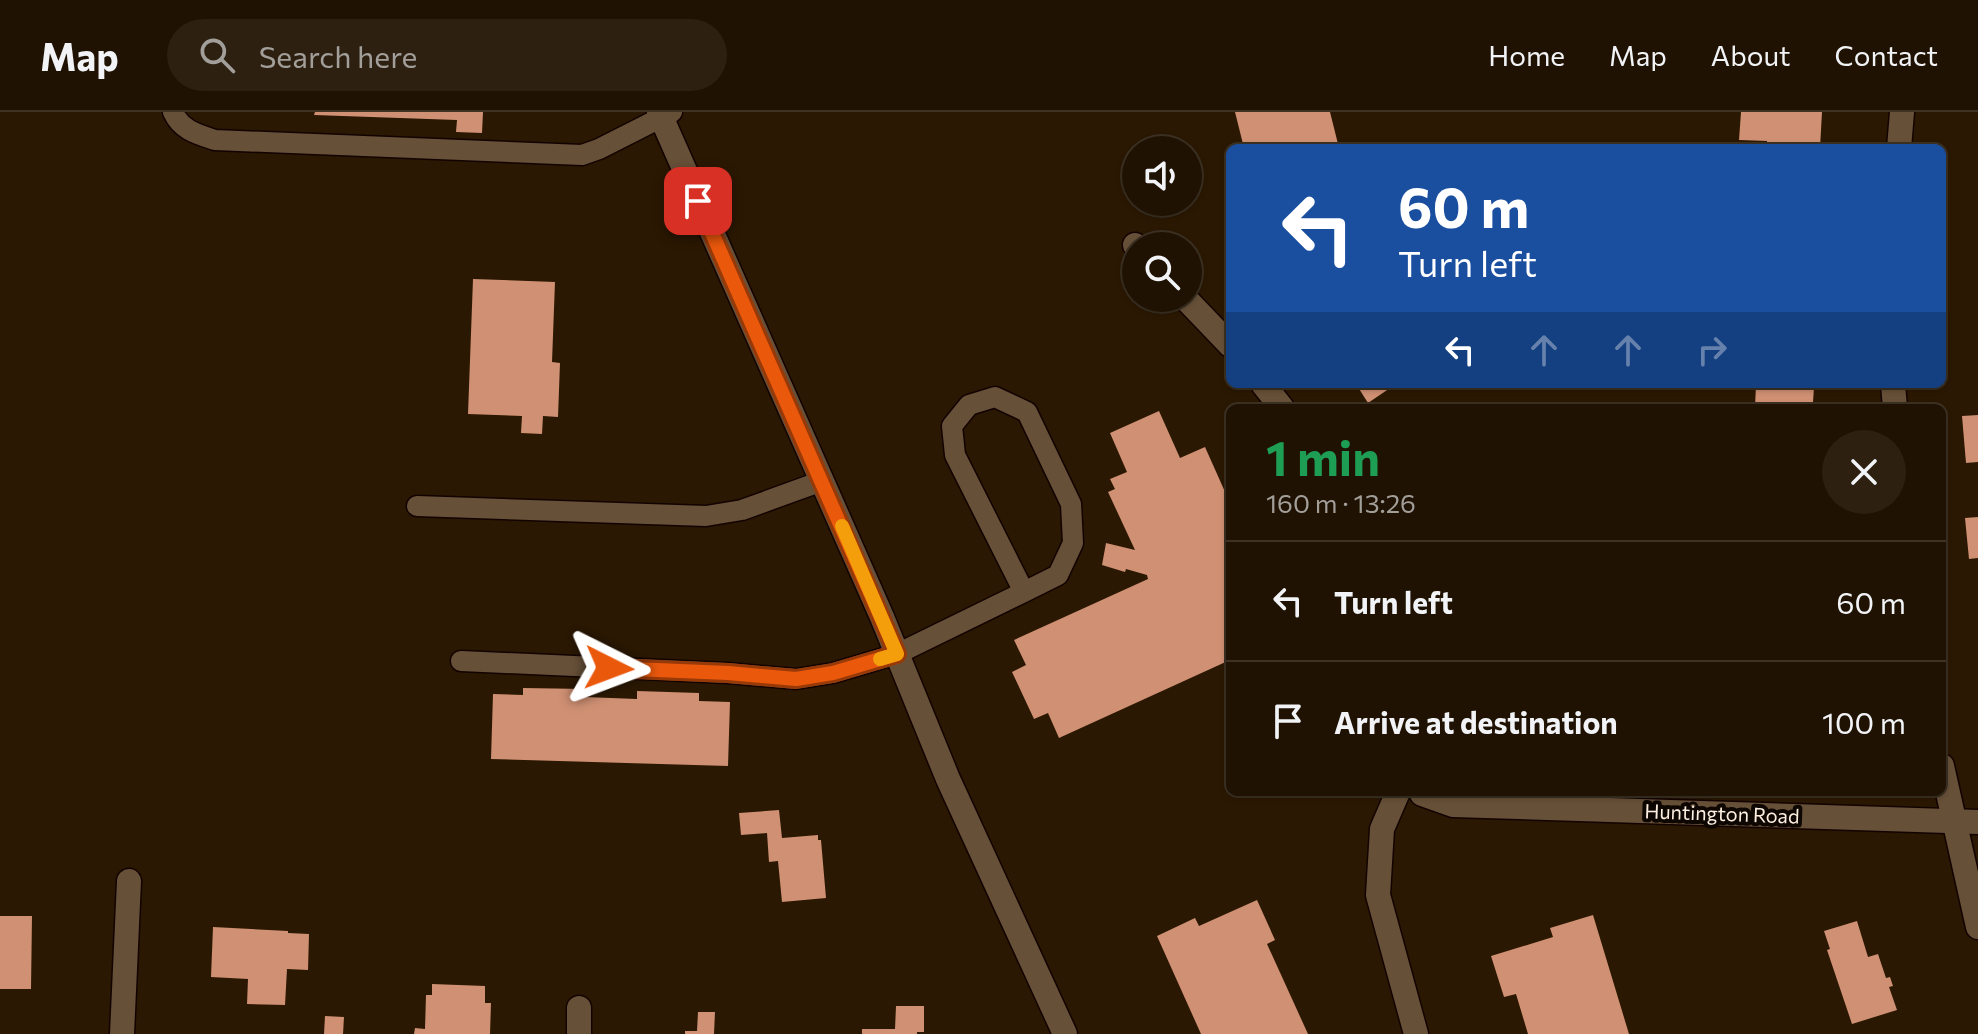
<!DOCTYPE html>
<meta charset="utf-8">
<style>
:root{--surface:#201202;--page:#2d2011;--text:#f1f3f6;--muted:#a29e99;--line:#3d3224}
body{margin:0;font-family:Commissioner,sans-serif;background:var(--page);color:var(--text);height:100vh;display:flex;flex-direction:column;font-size:30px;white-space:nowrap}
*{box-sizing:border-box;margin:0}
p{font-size:26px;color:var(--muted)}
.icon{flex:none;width:44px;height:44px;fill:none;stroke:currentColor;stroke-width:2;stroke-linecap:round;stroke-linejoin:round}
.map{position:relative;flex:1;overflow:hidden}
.sheet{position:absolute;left:1226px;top:292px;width:720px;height:392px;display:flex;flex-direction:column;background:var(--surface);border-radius:12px;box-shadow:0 2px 6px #0004,0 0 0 2px var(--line)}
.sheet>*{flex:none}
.guide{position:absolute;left:1226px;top:32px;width:720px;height:244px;border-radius:12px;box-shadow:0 2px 6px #0004,0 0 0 2px var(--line);background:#1a4fa0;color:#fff;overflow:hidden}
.fabs{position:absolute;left:1122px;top:24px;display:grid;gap:16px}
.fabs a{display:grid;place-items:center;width:80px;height:80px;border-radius:50%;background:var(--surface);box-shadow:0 2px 6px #0004,0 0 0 2px var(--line);font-size:40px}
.pin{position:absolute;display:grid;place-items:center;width:68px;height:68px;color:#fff;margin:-34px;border-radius:16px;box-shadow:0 4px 12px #0006}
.me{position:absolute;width:88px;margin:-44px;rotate:93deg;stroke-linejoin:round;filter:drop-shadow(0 0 6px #0008)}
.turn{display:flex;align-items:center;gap:28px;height:168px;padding:0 40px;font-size:36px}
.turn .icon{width:104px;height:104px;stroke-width:2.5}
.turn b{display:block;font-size:56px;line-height:68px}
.lanes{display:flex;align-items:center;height:76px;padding:0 40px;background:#0003;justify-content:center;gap:40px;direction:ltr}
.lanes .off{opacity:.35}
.round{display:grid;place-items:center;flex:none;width:84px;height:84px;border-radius:42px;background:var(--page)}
.summary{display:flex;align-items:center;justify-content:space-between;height:136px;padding:0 40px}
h1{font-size:48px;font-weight:700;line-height:60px;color:#1e9e55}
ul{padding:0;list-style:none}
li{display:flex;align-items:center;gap:24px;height:120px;padding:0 40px;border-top:2px solid var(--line)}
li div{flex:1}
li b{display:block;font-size:30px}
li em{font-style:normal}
header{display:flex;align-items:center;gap:48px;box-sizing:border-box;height:112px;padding:0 40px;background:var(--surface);border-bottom:2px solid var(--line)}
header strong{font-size:38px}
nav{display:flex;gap:44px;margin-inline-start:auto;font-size:28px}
.search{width:560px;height:72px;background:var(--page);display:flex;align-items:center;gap:20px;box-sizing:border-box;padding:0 28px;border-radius:44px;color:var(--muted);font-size:30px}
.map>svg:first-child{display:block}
.building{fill:#cf9073}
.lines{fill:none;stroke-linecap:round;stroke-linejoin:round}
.service-casing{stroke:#130300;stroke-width:23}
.minor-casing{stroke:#130300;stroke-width:27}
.secondary-casing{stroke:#130300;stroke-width:27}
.service{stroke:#675038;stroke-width:20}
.minor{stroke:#675038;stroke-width:24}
.secondary{stroke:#675038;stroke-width:24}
.route-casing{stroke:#983908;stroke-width:20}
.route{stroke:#ea580c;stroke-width:14}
.slow{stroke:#f59e0b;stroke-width:14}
.labels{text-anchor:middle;stroke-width:8;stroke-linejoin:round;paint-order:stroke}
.street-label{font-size:20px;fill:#fceee0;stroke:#0d0601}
</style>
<header>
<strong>Map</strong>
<div class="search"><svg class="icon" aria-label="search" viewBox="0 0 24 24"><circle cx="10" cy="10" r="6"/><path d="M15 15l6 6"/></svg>Search here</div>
<nav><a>Home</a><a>Map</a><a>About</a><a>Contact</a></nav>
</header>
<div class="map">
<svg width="1978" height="922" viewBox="0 0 1978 922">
<rect width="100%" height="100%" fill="#2b1802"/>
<g class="building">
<path d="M315,0H483L482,21L456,20L457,8L314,3Z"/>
<path d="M1235,0H1330L1339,36H1244Z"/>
<path d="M1741,0H1822L1820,36H1767V29L1739,28Z"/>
<path d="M473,167L555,170L552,250L560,251L558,305L543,304L542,322L521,321L522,304L468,302Z"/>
<path d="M1356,272H1396L1368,291Z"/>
<path d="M1756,272H1808V274L1814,275L1813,290H1807V296H1755Z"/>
<path d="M1159,299L1180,346L1205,335L1230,391V548L1059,626L1048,601L1034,607L1012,560L1026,553L1014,528L1148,467L1147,463L1126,457L1125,460L1102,453L1106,431L1135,438L1108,380L1115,377L1110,367L1127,360L1110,321Z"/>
<path d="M1978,303V350L1966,351L1962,304Z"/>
<path d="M1978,405V446L1969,447L1965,406Z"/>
<path d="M523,576L586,577L585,585L637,587V579L699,581V589L730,590L728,654L491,647L493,582L523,583Z"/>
<path d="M779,698L782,726L818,723V728H821L826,786L782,790L778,749L769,750L767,721L741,723L739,701Z"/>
<path d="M1257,788L1275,828L1267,832L1308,922H1201L1157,824L1195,806L1199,814Z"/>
<path d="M1593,803L1629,922H1528L1516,882L1504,885L1491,844L1553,825L1550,816Z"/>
<path d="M0,804H32L31,877H0Z"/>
<path d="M1857,809L1868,845L1878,842L1886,866L1890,865L1893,874L1889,875L1897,898L1852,912L1827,838L1830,837L1824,819Z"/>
<path d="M213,815L288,819V821L309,822L308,858L287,857L285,893L247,892L248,867L211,865Z"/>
<path d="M432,872L485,874V891H491L490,922H414L415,916L425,917L426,883H432Z"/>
<path d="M896,894H924V920H917V922H862V917H895Z"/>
<path d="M698,900H715L714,922H685V919H697Z"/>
<path d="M325,904L344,905L343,922H324Z"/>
</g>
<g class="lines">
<defs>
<g id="service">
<path d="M173,0C181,18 197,22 215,28L582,43L599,37L672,0"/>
<path d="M417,394L706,404L742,398L822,369"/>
<path d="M461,549L728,561L796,567L833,561L897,542L1024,480L1058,463L1073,431L1071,392L1027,300L995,285L969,293L952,314L955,343L1024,480"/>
</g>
<g id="minor">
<path d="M1899,36L1902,0"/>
<path d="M1135,133L1136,134"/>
<path d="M1185,186L1230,233"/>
<path d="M1263,272L1282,296"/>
<path d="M1893,272L1895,296"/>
<path d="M1942,654L1978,815"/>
<path d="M1398,680L1382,717L1378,783L1416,922"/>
<path d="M1421,680L1422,682L1453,693L1978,710"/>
<path d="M579,896V922"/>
<path d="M122,922L129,769"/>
</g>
<path id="secondary" d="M659,0L882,505L948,667L1065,922"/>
</defs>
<use href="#service" class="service-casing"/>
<use href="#minor" class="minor-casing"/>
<use href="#secondary" class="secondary-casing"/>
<use href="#service" class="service"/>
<use href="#minor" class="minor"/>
<use href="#secondary" class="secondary"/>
</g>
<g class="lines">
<defs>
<path id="route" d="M609,556L728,561L796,567L833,561L897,542L698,89"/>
</defs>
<use href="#route" class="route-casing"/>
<use href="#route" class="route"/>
<path class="slow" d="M842,414L897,542L880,547"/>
</g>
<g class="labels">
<g class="street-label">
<text transform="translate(1722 702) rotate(2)" y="7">Huntington Road</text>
</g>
</g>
</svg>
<div class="fabs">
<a><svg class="icon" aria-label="sound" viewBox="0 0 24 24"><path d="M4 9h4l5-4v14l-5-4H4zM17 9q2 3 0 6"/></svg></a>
<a><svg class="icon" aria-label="search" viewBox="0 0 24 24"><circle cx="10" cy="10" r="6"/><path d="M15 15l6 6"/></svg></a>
</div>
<div class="pin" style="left:698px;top:89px;background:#d93025"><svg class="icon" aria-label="arrive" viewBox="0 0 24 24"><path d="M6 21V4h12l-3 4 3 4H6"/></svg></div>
<svg class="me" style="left:609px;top:556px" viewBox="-20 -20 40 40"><path d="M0-17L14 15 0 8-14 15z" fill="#ea580c" stroke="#fff" stroke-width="4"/></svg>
<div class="guide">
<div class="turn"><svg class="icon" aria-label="left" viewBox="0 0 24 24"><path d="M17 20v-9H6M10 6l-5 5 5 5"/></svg><div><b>60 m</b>Turn left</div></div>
<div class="lanes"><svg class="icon" aria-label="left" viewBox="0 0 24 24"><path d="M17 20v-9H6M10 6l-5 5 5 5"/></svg><svg class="icon off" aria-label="ahead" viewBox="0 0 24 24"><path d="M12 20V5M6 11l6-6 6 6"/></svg><svg class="icon off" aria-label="ahead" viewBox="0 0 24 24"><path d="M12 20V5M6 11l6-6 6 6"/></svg><svg class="icon off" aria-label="right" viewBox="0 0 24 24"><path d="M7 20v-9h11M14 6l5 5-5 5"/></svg></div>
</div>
<section class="sheet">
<div class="summary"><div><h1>1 min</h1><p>160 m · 13:26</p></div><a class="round"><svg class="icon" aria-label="close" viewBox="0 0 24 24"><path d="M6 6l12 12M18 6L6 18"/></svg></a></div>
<ul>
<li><svg class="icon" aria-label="left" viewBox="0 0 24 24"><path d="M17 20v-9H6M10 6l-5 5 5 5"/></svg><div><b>Turn left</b></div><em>60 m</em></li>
<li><svg class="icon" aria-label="arrive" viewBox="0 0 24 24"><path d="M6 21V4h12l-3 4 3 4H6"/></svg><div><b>Arrive at destination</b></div><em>100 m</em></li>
</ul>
</section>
</div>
